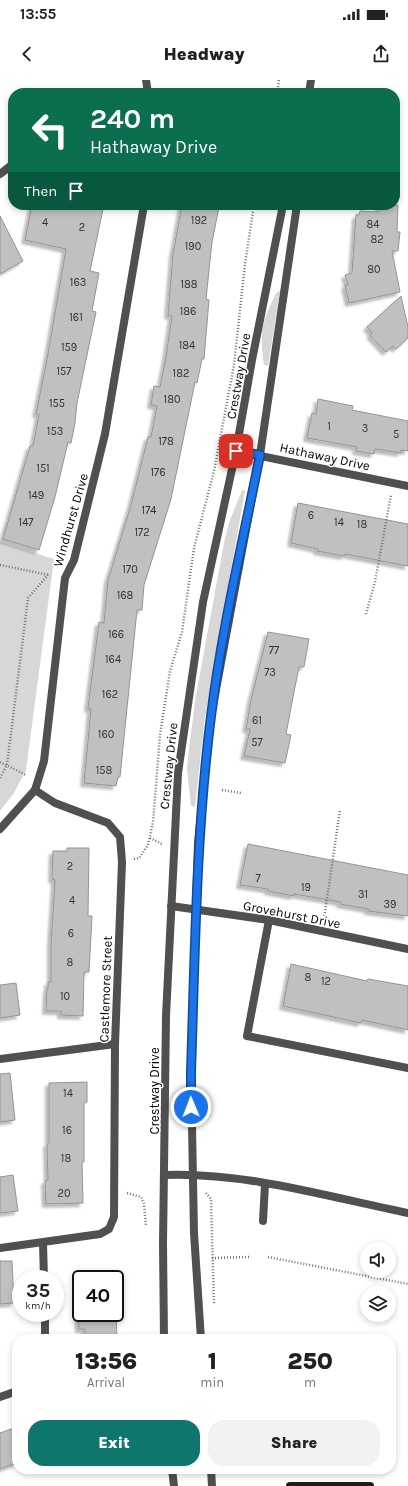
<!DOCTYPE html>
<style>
:root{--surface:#fff;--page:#f2f2f2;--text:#202124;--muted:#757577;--accent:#0f766e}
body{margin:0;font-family:Karla,sans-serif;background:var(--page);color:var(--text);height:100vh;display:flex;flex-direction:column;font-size:15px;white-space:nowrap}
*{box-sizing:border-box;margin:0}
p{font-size:13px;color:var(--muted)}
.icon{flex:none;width:22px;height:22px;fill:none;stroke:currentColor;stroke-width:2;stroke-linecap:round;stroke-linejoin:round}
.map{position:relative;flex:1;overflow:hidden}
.details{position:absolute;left:12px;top:1254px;width:384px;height:140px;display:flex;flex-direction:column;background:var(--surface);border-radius:16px;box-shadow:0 2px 6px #0003}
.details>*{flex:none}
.top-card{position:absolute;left:8px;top:8px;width:392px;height:122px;border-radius:16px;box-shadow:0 2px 6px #0003;background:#0b6e4f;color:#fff;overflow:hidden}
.buttons{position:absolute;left:360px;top:1162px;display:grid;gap:8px}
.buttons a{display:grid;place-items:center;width:36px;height:36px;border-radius:50%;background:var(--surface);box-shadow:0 2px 6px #0003;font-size:20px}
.speed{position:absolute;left:12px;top:1190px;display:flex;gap:8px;font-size:20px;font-weight:700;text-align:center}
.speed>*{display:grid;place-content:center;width:52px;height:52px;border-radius:50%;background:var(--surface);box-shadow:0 2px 6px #0003;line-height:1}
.speed small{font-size:10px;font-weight:400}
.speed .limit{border:2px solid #111;border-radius:6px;background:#fff;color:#111}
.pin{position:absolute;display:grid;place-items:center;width:34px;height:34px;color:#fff;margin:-17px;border-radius:8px;box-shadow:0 2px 6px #0006}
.me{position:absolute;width:44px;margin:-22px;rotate:359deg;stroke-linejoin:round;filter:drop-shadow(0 0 3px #0008)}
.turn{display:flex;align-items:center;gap:14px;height:84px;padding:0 16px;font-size:18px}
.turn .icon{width:52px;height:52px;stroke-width:2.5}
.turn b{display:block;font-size:28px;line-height:34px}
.then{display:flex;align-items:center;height:38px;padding:0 16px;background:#0003;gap:8px;font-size:15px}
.eta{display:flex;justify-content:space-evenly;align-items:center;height:68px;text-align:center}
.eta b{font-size:24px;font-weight:800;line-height:28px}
.cta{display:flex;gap:8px;margin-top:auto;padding:8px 16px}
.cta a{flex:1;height:46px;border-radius:16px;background:var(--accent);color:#fff;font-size:16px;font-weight:800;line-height:46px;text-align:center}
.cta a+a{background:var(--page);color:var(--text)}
.status{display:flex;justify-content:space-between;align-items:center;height:28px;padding:0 20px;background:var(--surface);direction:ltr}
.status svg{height:11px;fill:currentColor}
header{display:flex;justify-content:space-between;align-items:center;height:52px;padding:0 16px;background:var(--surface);font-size:18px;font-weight:800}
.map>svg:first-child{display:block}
.green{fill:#d7d7d7}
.building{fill:#c0c0c0;stroke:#949494;filter:url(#shadow)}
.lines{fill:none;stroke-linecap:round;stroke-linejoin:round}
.path{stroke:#727272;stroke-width:2.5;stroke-dasharray:1 2;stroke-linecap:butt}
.service{stroke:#505050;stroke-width:8}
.minor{stroke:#505050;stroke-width:8}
.tertiary{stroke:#505050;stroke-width:8}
.secondary{stroke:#1d1d1d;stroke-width:8}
.route-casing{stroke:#114b97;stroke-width:10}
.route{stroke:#1a73e8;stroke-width:7}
.labels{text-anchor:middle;stroke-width:3;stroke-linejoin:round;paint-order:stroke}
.number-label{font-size:11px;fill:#303030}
.street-label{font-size:13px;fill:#000;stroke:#fff}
</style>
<div class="status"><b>13:55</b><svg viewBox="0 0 49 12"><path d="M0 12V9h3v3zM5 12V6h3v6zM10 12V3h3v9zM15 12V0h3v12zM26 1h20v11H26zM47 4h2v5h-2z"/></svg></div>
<header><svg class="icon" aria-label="back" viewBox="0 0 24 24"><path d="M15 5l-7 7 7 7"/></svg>Headway<svg class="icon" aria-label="share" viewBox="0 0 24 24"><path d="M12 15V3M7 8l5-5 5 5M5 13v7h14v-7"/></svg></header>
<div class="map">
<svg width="408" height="1406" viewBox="0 0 408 1406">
<defs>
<filter id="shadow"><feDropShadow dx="-3.5" dy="3.5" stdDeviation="1" flood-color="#0004"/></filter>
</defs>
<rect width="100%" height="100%" fill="#fff"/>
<g class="green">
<path d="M280,211L268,286L264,285C259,253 262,240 277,212Z"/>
<path d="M242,410L245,411L205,636L195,727L191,726L187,690L188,676L196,615L225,458L229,443Z"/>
<path d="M0,462L54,479L26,690L14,713L0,731Z"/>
</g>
<g class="building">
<path d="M32,125H80L103,129L90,191L99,193L92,231L96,232L77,323L75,343L71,363L68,362L55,417L39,470L3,459L30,366H33L39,334H36L48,274L66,169L25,160Z"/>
<path d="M182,125H219V127L212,162L206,219L209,220L204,279H202L197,303L195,302L171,419L144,505L142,530H137L120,697H118L116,706L84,703L91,629L88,628L99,542L104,543L108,500L131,425L148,357H151L157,326L151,325L154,306L160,307L166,277L172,236L168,235L173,174Z"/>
<path d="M379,125H398L397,152H400L398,171H392L400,212L349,223L345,205H348L345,195L352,193L356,135H359L360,131L378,132Z"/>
<path d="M0,136L23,181L0,194Z"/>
<path d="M401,216L408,247V258L396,269L393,266L386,272L370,255L372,253L367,247Z"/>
<path d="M318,319L353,326L352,330L408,341V371L401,370V373L375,369L374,374L356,371L357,367L307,358L312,333L316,334Z"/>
<path d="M298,423L408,444V486L345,474L344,476L317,471L318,469L291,463Z"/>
<path d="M268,552L309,559L304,587H299L294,612L286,654L291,655L285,683L244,676L250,649H246L251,620Z"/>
<path d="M248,764L408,795V836L368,831V829L340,824L341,822L294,814V816L268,811V809L240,805Z"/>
<path d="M67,768H89L88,836H92L89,892H84L83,936L61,935V931H46L47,909H48V902H51V863L55,800L52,799L53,771H67Z"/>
<path d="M291,884L367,901L368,899L408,906V950L362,940L361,943L283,926Z"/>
<path d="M16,903L20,935L0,938V905Z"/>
<path d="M10,993L15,1040L0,1042V994Z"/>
<path d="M87,1002V1022L84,1023V1082H82L83,1123L46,1124L45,1101L48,1100L47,1064H49V1003Z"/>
<path d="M13,1095L18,1131L0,1133V1097Z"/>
<path d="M0,1181H12L14,1223L0,1224Z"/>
<path d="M78,1233H116L117,1259H85V1249H79Z"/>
<path d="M17,1347V1383L0,1389V1353Z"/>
</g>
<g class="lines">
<g class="path">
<path d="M277,13L279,0"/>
<path d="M0,485L49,495"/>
<path d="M366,534L375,502L391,415"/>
<path d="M0,682L26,695"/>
<path d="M0,698L7,685L28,518L48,495"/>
<path d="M222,710L241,713"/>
<path d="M150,758L162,764"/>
<path d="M134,779L139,778L148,765L153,742L160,655L170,591L182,552L194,468L214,391L234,285L245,184L254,125"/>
<path d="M324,839L340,730"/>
<path d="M127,1113L141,1117L144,1124L146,1146"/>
<path d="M206,1113L211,1119L214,1225"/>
<path d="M268,1177L408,1204"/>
<path d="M212,1178L249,1177"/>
</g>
<g class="service">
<path d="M269,840L247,956L408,988"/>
<path d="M165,1095C246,1092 329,1117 408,1133"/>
<path d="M263,1141L265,1104"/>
</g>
<g class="minor">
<path d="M146,0L148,13"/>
<path d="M0,94L13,84"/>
<path d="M236,371L408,406"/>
<path d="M0,749L35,710L44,681L65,498L74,480L105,354L144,125"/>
<path d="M171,826L269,840L408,869"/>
<path d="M0,979L115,964"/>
<path d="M43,1163L44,1199"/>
<path d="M0,1168L100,1154L109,1149L114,1137L115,964L122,782L120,757L108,743L55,723L35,710"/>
<path d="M45,1233V1259"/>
<path d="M0,1317L17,1311"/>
</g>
<g class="tertiary">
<path d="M309,13L311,0"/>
<path d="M164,1259L163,1164L166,936L178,693L203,522L236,371L252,280L283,125"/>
<path d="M201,1259L194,1153L191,992L198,763L211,636L260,375L297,125"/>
<path d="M172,1389L174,1406"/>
<path d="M211,1389L212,1406"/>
</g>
<path class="secondary" d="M290,1406H370"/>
</g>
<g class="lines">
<defs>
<path id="route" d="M191,1027V992C195,873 196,754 211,636C222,548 243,461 260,375L236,371"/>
</defs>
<use href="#route" class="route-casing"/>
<use href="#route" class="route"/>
</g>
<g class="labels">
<g class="number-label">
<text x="199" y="144">192</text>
<text x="45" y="146">4</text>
<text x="373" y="148">84</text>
<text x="82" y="151">2</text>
<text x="377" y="163">82</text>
<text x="193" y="170">190</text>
<text x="374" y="193">80</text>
<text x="78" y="206">163</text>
<text x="189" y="208">188</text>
<text x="188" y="235">186</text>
<text x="76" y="241">161</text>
<text x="187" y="269">184</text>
<text x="69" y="271">159</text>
<text x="64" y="295">157</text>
<text x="181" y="297">182</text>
<text x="172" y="323">180</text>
<text x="57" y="327">155</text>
<text x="329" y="350">1</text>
<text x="365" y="352">3</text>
<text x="55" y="355">153</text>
<text x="396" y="358">5</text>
<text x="166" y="365">178</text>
<text x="43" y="392">151</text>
<text x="158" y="396">176</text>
<text x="36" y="419">149</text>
<text x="149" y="434">174</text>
<text x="311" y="439">6</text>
<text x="26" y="446">147</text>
<text x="339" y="446">14</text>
<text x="362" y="448">18</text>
<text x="142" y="456">172</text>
<text x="130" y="493">170</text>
<text x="125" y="519">168</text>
<text x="116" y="558">166</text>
<text x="274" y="574">77</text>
<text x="113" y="583">164</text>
<text x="270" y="596">73</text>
<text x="110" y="618">162</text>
<text x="257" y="644">61</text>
<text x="106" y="658">160</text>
<text x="257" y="666">57</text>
<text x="104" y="694">158</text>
<text x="70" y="790">2</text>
<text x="258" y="802">7</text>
<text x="306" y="811">19</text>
<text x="363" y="818">31</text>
<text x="72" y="824">4</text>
<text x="390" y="828">39</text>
<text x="71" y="857">6</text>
<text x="70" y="886">8</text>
<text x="308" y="901">8</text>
<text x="326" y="905">12</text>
<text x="65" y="920">10</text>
<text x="68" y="1017">14</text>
<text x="67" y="1054">16</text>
<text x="66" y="1082">18</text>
<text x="64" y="1117">20</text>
</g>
<g class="street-label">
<text transform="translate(238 296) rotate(-80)" y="5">Crestway Drive</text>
<text transform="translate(325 376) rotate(12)" y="5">Hathaway Drive</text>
<text transform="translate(70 440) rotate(-74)" y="5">Windhurst Drive</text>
<text transform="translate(168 686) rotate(-84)" y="5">Crestway Drive</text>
<text transform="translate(292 834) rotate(11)" y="5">Grovehurst Drive</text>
<text transform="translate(105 909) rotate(-88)" y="5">Castlemore Street</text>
<text transform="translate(154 1011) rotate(-90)" y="5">Crestway Drive</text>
</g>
</g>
</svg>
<div class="buttons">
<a><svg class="icon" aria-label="sound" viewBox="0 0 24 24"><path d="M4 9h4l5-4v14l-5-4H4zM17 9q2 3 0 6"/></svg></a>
<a><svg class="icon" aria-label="layers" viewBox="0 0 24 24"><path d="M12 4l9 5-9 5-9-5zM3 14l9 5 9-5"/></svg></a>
</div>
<div class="speed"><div>35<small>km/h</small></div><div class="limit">40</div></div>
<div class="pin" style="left:236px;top:371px;background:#d93025"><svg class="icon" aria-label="arrive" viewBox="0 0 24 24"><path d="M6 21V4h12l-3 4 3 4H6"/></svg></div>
<svg class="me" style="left:191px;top:1027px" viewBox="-20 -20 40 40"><circle r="17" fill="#1a73e8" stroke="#fff" stroke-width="3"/><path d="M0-11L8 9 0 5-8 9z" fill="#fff"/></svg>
<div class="top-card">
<div class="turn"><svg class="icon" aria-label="left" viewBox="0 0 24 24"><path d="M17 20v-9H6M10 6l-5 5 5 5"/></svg><div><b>240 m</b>Hathaway Drive</div></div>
<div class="then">Then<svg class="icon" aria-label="arrive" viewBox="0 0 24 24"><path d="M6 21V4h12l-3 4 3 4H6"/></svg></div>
</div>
<section class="details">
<div class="eta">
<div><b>13:56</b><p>Arrival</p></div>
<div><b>1</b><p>min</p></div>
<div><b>250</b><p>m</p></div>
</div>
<div class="cta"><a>Exit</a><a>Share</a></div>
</section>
</div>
